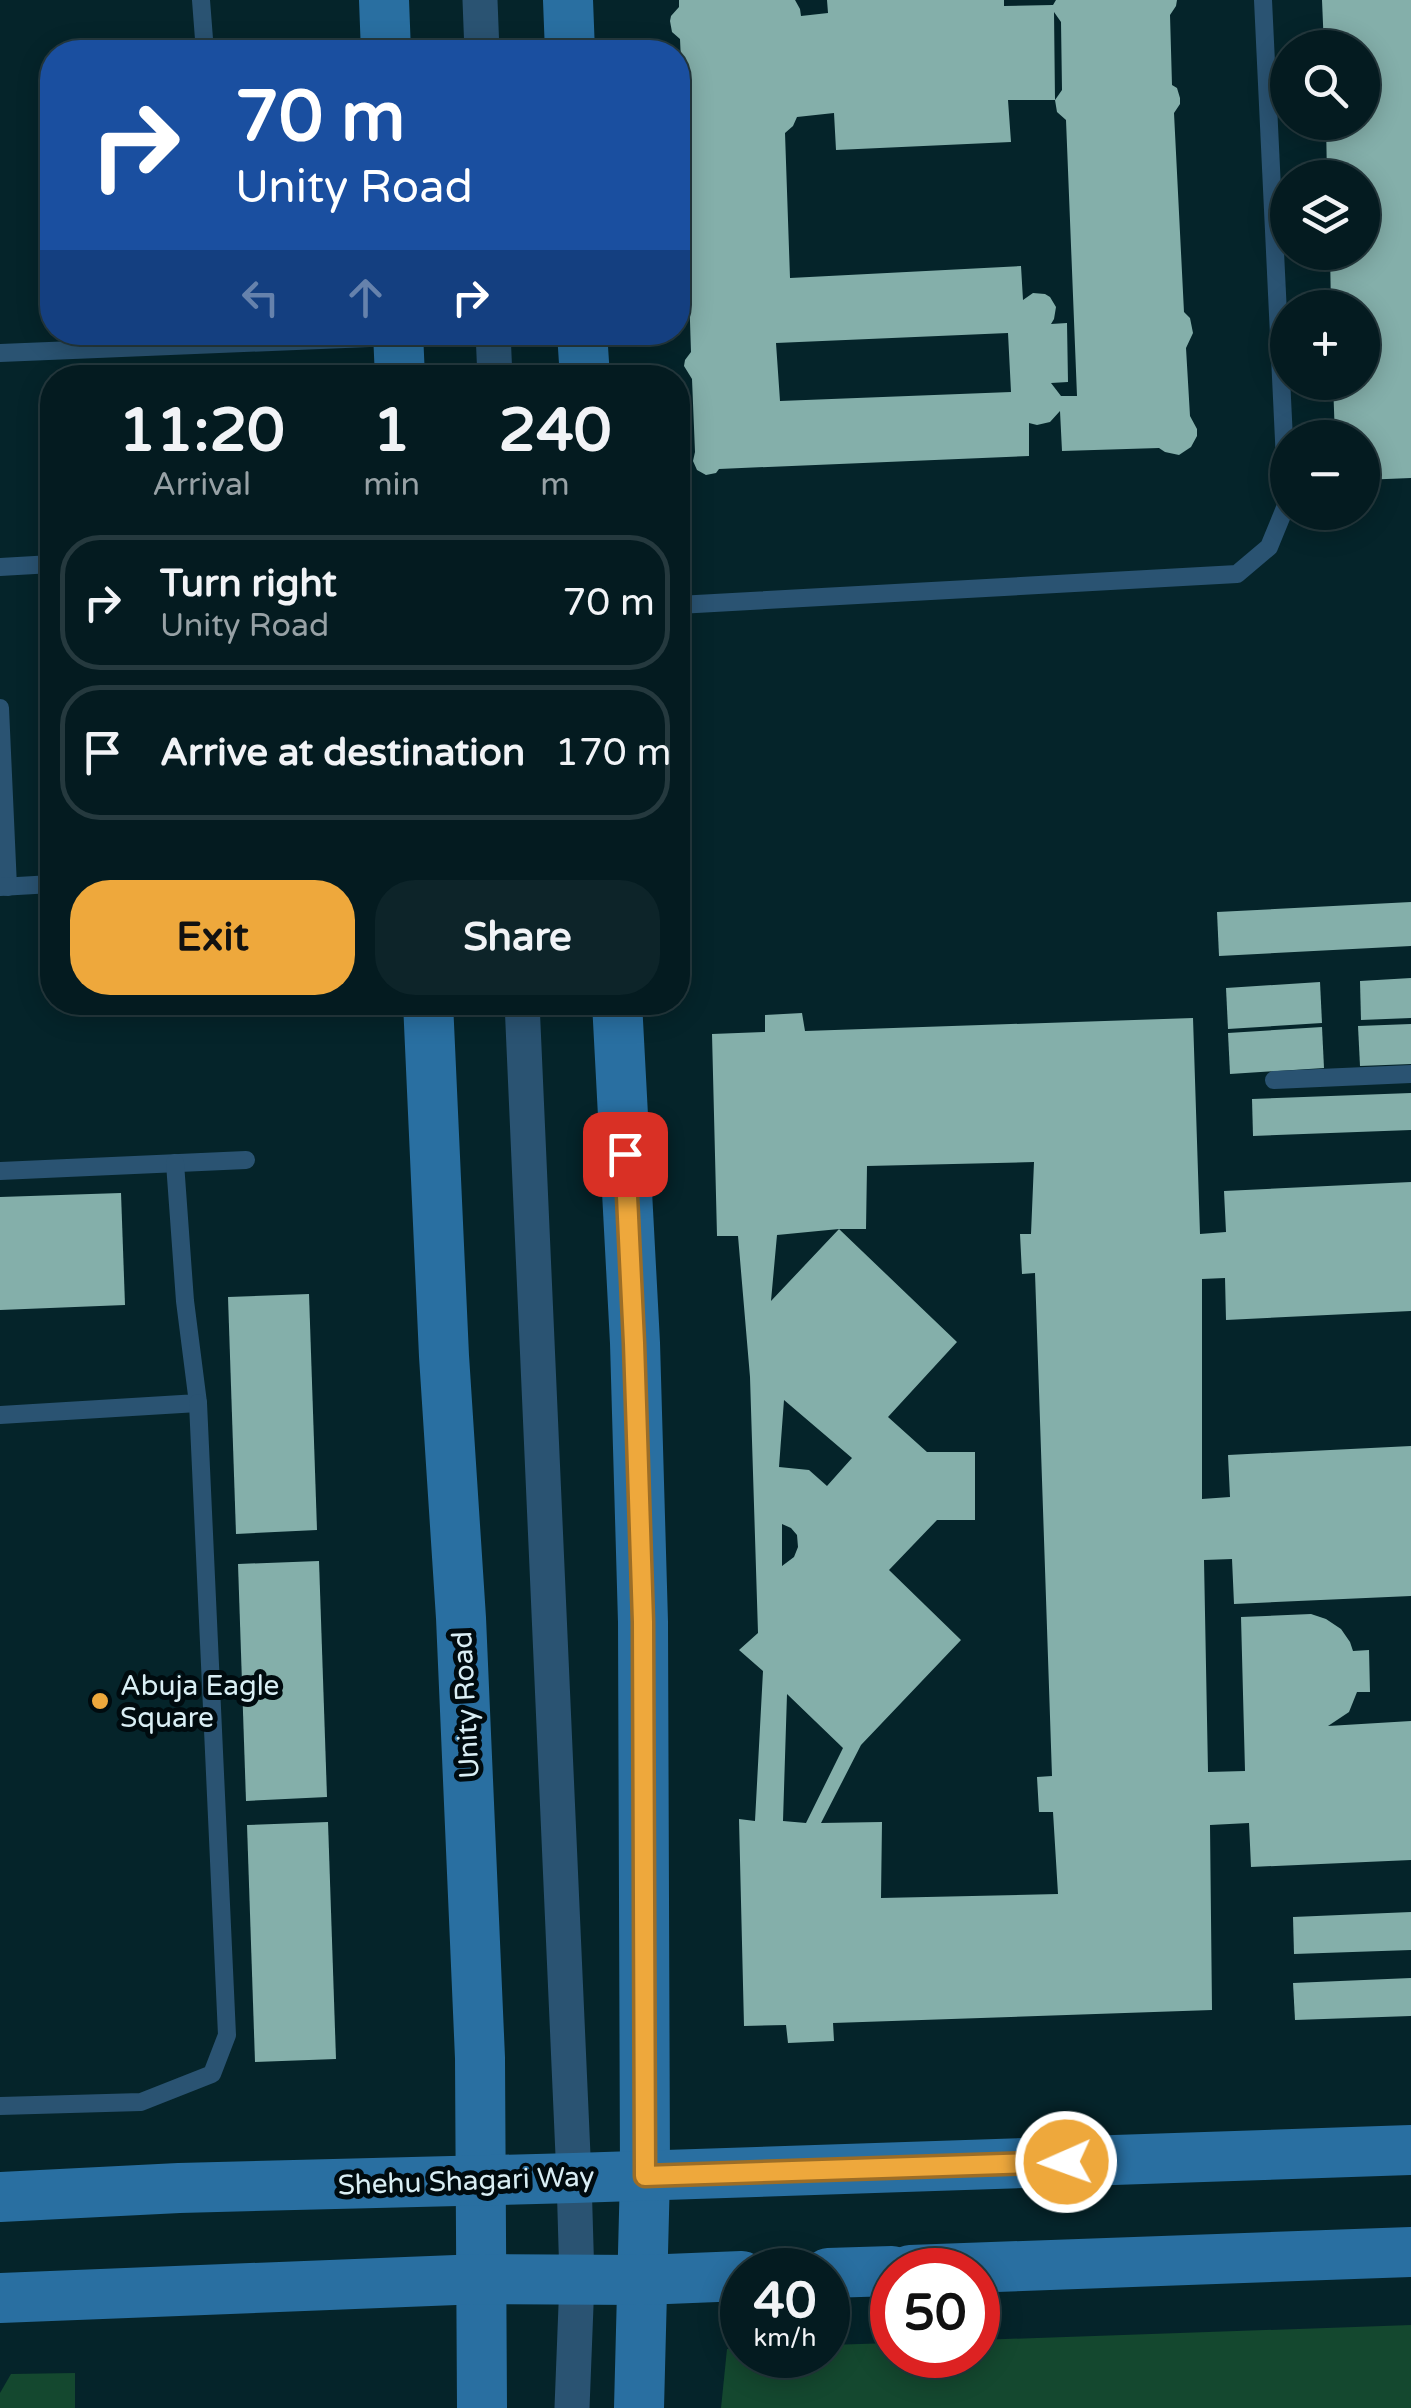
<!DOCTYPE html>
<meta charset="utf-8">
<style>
:root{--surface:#041b20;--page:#0d2429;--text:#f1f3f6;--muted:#97a1a5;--line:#25393e;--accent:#eea83c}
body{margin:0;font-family:"Varela Round",sans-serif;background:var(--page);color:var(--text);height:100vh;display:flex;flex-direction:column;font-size:38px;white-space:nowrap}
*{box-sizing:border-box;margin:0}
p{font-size:32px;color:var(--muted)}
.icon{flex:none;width:55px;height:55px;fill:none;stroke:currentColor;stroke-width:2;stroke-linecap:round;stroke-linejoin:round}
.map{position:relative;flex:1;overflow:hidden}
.sheet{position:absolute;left:40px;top:365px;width:650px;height:650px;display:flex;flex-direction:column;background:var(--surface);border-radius:40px;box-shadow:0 5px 25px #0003,0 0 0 2px var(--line)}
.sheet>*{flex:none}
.top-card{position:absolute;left:40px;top:40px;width:650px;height:305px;border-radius:40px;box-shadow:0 5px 25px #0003,0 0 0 2px var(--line);background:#1a4fa0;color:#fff;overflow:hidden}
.tools{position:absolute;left:1270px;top:30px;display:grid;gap:20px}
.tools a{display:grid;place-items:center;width:110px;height:110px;border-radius:50%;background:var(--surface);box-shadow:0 5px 25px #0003,0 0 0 2px var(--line);font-size:50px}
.speed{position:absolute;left:720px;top:2248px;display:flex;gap:20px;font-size:50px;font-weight:700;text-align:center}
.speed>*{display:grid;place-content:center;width:130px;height:130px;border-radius:50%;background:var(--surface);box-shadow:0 5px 25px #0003,0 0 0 2px var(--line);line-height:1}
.speed small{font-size:25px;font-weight:400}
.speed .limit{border:15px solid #d22;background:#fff;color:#111}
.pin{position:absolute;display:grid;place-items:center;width:85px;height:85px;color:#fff;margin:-42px;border-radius:20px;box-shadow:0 5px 15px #0006}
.me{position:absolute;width:110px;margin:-55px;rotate:268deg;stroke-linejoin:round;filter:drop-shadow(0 0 8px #0008)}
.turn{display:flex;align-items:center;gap:35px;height:210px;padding:0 30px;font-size:45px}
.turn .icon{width:130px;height:130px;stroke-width:2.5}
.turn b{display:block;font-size:70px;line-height:85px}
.lanes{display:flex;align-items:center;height:95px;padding:0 30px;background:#0003;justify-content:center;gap:50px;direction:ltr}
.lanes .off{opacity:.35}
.eta{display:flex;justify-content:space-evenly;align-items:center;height:170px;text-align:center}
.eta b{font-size:60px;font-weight:700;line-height:70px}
.cta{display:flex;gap:20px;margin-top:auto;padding:20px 30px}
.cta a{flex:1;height:115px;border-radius:40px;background:var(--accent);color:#111;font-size:40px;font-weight:700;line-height:115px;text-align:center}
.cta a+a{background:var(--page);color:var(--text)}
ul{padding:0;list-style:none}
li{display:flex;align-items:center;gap:30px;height:135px;margin:0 20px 15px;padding:0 10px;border:5px solid var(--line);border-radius:40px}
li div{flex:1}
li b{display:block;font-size:38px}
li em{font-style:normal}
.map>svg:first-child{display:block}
.green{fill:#14482f}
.building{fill:#84afaa;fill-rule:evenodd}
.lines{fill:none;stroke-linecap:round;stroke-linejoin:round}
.lane{stroke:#2a5372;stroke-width:18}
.street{stroke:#2a5372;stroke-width:35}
.secondary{stroke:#296fa1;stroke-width:50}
.route-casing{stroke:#9b6d27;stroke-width:25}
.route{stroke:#eea83c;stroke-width:18}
.poi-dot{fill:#eea83c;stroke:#000b0f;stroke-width:4}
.labels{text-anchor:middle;stroke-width:10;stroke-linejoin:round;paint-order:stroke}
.poi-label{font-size:28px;fill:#d9eef4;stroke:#000b0f;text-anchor:start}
.street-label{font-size:28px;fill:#d9eef4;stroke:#000b0f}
</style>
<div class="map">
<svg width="1411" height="2408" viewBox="0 0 1411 2408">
<rect width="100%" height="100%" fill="#05242a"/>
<g class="green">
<path d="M1411,2325V2408H721L727,2349L742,2348V2355H828V2345L892,2343V2355H978V2340Z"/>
<path d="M75,2373V2408H0V2393L11,2374Z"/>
</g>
<g class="building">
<path d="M679,0H795L800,9L801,16L828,13L827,0H1004V6L1053,5L1056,0H1177L1176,6L1170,15L1172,85L1177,88L1180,98V104L1174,113L1184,312L1190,318L1193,333L1186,348L1190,416L1197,429V436L1191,447L1179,455L1165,452L1159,448L1062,451L1060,411L1050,422L1037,425L1029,423V456L719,469L716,473L706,475L697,470L693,461L695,452L692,379L684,366L685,360L691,352L684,136L678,130V109L683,105L680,39L672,32L670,21L671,16L679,7ZM1054,12L1061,22L1062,90L1055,100ZM1008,100H1055L1057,112L1066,120L1077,396H1061L1051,383L1068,382L1067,323L1051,324L1054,319L1056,307L1050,297L1045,294L1033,293L1023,300L1021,266L790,278L785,133L793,126L797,117L834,113L836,150L1011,142ZM1008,333L1011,392L780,401L776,343Z"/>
<path d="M1322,0H1411V478L1362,480V438H1335L1333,382H1362V308H1331L1330,252H1362V178H1327L1326,122H1362V48H1324Z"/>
<path d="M1411,902V946L1219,956L1217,912Z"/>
<path d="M1411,978V1018L1361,1020L1360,981Z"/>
<path d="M1320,982L1322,1023L1228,1029L1226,988Z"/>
<path d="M802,1013L805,1031L1193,1018L1200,1234L1226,1232L1224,1191L1411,1182V1311L1226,1320L1225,1278L1202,1279V1499L1230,1497L1228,1455L1411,1446V1596L1234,1604L1232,1559L1204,1560L1208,1772L1245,1771L1241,1617L1311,1614L1326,1619L1341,1629L1350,1642L1353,1651L1369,1650L1370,1692H1357L1349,1712L1328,1726L1411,1721V1860L1251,1867L1249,1823L1210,1825L1212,2010L833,2023L834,2041L788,2043L786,2025L744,2026L739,1819L755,1821L763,1671L739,1650L758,1633L750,1377L738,1236H717L712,1034L765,1032V1015ZM1034,1162L1031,1234H1020L1022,1274L1035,1273L1052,1776L1037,1777L1039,1812H1053L1058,1894L881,1898L882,1822L821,1823L861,1745L961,1640L889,1570L937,1520H975V1452H927L888,1417L957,1342L839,1229H866L867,1166ZM839,1229L771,1301L777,1235ZM784,1400L852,1458L827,1486L809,1470L779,1467ZM782,1524L791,1528L797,1535L798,1547L794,1557L782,1566ZM787,1694L843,1748L806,1823L783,1821Z"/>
<path d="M1411,1024V1064L1360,1066L1358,1026Z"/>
<path d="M1322,1027L1324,1068L1230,1074L1228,1033Z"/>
<path d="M1411,1093V1130L1253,1136L1252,1099Z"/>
<path d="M121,1193L125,1305L0,1310V1197Z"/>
<path d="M309,1294L317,1530L236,1534L228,1297Z"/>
<path d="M319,1561L327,1797L246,1801L238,1564Z"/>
<path d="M328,1822L336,2059L255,2062L247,1825Z"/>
<path d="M1411,1912V1950L1294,1954L1293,1917Z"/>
<path d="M1411,1978V2016L1295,2020L1293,1983Z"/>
</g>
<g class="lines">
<g class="lane">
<path d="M201,0L205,52"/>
<path d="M0,353L394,337"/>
<path d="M0,567L52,564"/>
<path d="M678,605L1237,574L1269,547L1287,503L1263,0"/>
<path d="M0,708L8,887"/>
<path d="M0,887L52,884"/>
<path d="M1274,1080L1411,1074"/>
<path d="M0,1171L246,1160"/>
<path d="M0,1415L198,1403L185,1301L175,1163"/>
<path d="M0,2106L141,2102L212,2074L227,2035L198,1403"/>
</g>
<g class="street">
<path d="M480,0L482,52"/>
<path d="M493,332L495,378"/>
<path d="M522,1002L574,2178L577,2280L572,2408"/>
</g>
<g class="secondary">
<path d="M384,0L386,52"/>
<path d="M568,0L570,52"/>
<path d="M398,332L400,378"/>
<path d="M582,332L585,378"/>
<path d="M428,1002L444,1356L461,1618L480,2058L482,2408"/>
<path d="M617,1002L635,1343L643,1622L645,2175L639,2408"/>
<path d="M0,2197L179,2188L574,2178L1411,2150"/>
<path d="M910,2270L1411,2252"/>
<path d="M828,2273L892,2271"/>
<path d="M0,2298L481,2279L642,2280L742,2276"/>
</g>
</g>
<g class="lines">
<defs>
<path id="route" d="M625,1154L634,1343L643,1622L645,2176L1066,2162"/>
</defs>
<use href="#route" class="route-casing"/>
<use href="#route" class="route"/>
</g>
<circle class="poi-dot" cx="100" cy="1701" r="10"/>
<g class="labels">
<g class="poi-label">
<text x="120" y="1695">Abuja Eagle<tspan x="120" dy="32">Square</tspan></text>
</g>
<g class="street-label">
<text transform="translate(465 1705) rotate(-93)" y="10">Unity Road</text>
<text transform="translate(466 2180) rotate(-2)" y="10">Shehu Shagari Way</text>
</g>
</g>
</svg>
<div class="tools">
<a><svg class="icon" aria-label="search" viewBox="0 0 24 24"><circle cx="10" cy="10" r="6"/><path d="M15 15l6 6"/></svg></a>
<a><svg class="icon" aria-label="layers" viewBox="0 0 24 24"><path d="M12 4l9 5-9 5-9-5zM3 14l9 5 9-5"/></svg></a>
<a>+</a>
<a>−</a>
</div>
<div class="speed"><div>40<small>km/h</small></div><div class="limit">50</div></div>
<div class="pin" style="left:625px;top:1154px;background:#d93025"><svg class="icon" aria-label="arrive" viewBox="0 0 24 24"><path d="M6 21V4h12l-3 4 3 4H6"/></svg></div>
<svg class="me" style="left:1066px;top:2162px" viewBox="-20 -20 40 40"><circle r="17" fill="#eea83c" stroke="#fff" stroke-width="3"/><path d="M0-11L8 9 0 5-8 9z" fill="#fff"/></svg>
<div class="top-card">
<div class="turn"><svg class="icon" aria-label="right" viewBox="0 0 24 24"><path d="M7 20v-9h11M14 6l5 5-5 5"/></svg><div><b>70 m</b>Unity Road</div></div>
<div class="lanes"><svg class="icon off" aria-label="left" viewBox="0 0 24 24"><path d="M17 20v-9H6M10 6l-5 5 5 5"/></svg><svg class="icon off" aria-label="ahead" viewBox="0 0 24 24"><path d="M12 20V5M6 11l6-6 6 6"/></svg><svg class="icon" aria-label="right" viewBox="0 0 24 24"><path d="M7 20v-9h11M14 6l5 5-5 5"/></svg></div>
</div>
<section class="sheet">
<div class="eta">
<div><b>11:20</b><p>Arrival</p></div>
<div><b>1</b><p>min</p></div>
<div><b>240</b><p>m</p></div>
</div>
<ul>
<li><svg class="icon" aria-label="right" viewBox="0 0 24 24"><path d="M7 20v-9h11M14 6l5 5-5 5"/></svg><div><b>Turn right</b><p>Unity Road</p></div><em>70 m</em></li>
<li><svg class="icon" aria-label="arrive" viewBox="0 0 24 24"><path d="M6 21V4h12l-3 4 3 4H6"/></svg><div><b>Arrive at destination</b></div><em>170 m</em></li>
</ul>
<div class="cta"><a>Exit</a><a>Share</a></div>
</section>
</div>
